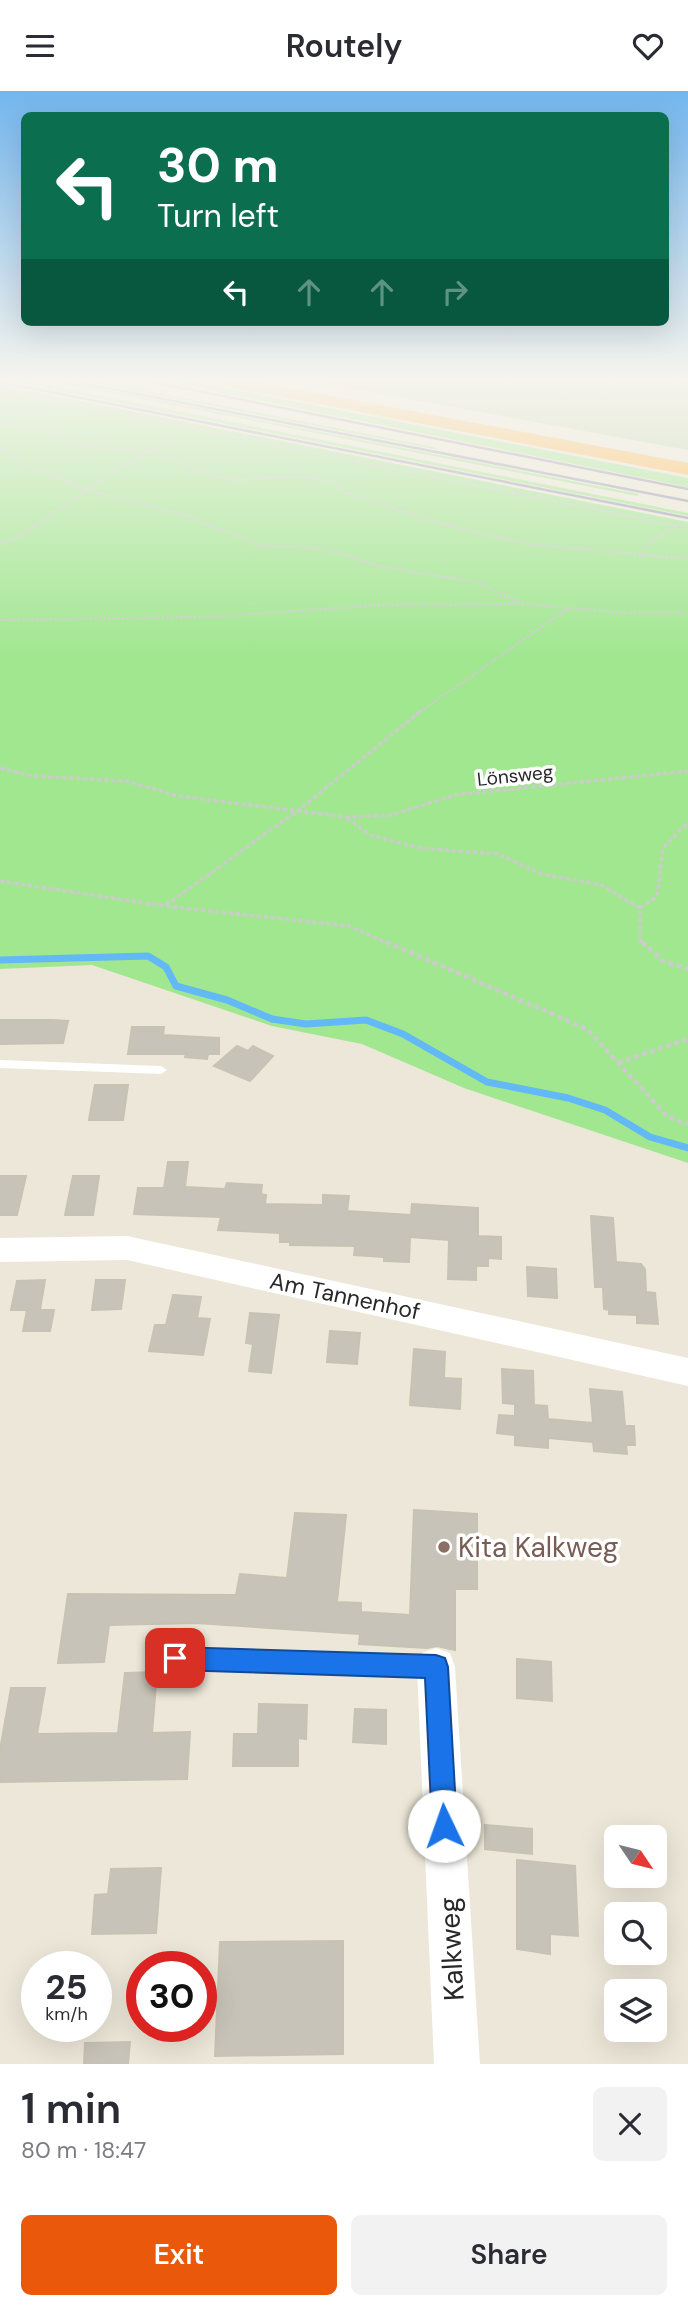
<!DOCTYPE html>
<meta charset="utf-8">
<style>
:root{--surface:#fff;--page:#f2f2f3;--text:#2b2b33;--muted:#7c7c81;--accent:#ea580c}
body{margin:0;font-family:"DM Sans",sans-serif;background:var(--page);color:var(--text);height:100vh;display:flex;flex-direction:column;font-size:26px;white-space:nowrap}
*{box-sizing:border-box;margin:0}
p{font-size:23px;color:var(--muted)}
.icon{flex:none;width:38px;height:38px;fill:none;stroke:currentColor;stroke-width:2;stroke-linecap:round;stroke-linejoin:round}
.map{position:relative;height:1973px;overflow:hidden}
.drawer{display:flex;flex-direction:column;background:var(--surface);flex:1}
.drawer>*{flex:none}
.banner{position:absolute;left:21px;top:21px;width:648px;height:214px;border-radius:10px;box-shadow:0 7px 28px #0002;background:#0b6e4f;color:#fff;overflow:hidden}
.needle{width:46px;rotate:125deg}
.controls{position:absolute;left:604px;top:1734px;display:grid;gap:14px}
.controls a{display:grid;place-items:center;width:63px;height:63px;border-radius:10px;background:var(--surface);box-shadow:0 7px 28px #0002;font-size:35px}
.speed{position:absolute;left:21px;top:1860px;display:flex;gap:14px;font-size:35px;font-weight:700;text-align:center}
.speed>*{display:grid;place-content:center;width:91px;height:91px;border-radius:50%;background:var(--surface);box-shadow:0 7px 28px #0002;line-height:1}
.speed small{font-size:18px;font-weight:400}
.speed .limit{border:10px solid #d22;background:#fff;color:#111}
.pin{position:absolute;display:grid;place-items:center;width:60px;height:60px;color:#fff;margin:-30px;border-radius:14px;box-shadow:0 4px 10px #0006}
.me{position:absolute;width:77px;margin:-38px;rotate:357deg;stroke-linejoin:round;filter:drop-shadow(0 0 5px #0008)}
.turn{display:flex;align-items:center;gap:24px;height:147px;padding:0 21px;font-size:32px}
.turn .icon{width:91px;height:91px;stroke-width:2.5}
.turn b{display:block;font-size:49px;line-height:60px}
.lanes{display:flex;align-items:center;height:66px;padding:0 21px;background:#0003;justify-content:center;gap:35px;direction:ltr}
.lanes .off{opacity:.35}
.round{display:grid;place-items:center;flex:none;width:74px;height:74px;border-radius:10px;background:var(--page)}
.overview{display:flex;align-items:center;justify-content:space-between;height:119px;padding:0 21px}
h1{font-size:42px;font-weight:600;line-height:52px}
.action{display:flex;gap:14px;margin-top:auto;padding:14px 21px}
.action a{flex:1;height:80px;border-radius:10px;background:var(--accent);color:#fff;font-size:28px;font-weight:600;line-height:80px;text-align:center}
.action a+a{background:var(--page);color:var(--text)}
header{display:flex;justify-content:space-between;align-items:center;height:91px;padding:0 21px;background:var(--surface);font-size:32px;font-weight:600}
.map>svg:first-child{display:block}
.green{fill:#a0e790}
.cemetery{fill:#bcd7ae}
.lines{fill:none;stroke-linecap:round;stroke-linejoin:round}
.stream{stroke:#63b8f6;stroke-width:7}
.building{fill:#c7c3b8;stroke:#c7c3b2;stroke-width:2}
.path-far2{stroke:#cbcbcb;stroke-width:2.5;stroke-dasharray:2.5 2;stroke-linecap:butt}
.path-far1{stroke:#cbcbcb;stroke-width:3.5;stroke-dasharray:4.5 2.5;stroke-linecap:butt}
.path{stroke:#cbcbcb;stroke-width:4.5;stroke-dasharray:5 3.5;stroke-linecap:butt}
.service{fill:#fff;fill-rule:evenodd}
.minor{fill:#fff;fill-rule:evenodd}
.motorway{fill:#ffb850;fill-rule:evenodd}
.rail{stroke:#9c9bb4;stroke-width:2.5}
.route{fill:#1a73e8;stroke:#114b97;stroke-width:2}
.education-dot{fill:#8d6e63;stroke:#fff;stroke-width:2.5}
.labels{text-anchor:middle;stroke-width:7;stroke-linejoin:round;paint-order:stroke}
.far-street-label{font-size:19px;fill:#282828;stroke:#fff}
.street-label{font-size:23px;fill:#282828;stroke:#fff}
.near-education-label{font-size:28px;fill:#785e54;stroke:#fff;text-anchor:start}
.near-street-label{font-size:28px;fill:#282828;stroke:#fff}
</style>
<header><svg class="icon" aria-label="menu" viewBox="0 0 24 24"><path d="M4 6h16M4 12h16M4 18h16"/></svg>Routely<svg class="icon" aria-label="heart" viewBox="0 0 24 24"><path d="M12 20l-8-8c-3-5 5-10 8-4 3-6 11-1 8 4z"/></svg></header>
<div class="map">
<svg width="688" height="1973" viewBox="0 0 688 1973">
<rect width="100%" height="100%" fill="#ece7d8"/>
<g class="green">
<path d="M10,290H26L688,422V425Z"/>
<path d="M50,290L65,291L639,403L637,405Z"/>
<path d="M84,290H97L438,357L435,358Z"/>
<path d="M165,290H188L688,387V396Z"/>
<path d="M0,294L688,431V1072L464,997L362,953L272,935L92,874L0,878Z"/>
</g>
<path class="cemetery" d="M310,290H688V359Z"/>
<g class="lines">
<path class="stream" d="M0,869L148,865L166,876L176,895L227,909L272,928L306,933L366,929L403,943L487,991L568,1007L605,1019L650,1046L688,1057"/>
</g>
<g class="building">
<path d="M0,929H52L68,930L63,952L0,953Z"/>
<path d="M132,936H164L163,944L219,947V963H208L207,968L185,966L186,963H128Z"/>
<path d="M237,955L248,960L253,955L273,965L250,990L214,975Z"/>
<path d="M95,994H128L123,1029H89Z"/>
<path d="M168,1071H188L185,1096L225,1098L227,1092L262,1094L261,1103L266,1104L265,1113L323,1114V1104L349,1105L347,1120L411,1124L412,1113L478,1117V1145L501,1146V1168L488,1167V1175H476V1189L448,1188L449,1149L410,1146L409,1171L384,1170V1166L354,1164L355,1155L290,1154V1151H280V1142L218,1139L221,1126L134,1123L138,1097H164Z"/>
<path d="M0,1085H26L17,1124H0Z"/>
<path d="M73,1085H99L93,1124H65Z"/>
<path d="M591,1125L613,1127L616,1171L641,1173L645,1178L646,1201L655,1202L658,1233L637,1232V1224L609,1223V1219L604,1218L603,1196H595Z"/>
<path d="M527,1176L556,1178L557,1207L528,1205Z"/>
<path d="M45,1189L40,1219H11L17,1190Z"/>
<path d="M96,1189H125L121,1218L92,1219Z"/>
<path d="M173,1204L201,1206L197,1227L210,1228L203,1264L149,1260L155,1234H166Z"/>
<path d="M27,1219H54L50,1240H23Z"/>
<path d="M250,1222L279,1224L271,1282L249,1280L253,1253L246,1252Z"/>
<path d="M330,1240L360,1242L357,1273L327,1271Z"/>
<path d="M414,1258L445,1261L444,1287L461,1288L460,1318L410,1314Z"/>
<path d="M502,1278L533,1280L534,1314L547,1315L548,1328L593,1332L590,1298L622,1301L625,1335H634L635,1354H626L627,1363L594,1360L593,1351L548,1347V1357L515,1354V1344L497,1342L499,1324L515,1325V1313L503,1312Z"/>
<path d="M414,1419L477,1423V1498H455V1559L437,1555L427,1557L359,1553L360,1543L196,1532L109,1534L104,1571L58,1572L68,1503L236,1504L240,1483L287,1487L295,1422L346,1424L337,1511L361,1512V1521L410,1524Z"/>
<path d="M517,1568L551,1571L552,1610L517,1607Z"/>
<path d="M157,1581L152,1642L190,1641L187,1688L0,1691V1659L11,1597H45L37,1643L118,1642L125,1582Z"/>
<path d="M259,1613L307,1614L306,1648L298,1647V1675H233L234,1643H258Z"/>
<path d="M355,1618L386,1619V1653L353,1651Z"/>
<path d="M485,1734L532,1738V1763L485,1758Z"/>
<path d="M517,1769L575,1775L578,1845L550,1843V1863L517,1858Z"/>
<path d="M161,1777L156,1842L92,1843L95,1804L108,1803L111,1778Z"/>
<path d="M343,1850V1963L215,1965L220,1851Z"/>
<path d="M130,1951L128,1973H84L85,1952Z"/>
</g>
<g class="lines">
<g class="path-far2">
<path d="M492,290L688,323"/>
<path d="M661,290L688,295"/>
<path d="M0,298L688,437"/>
<path d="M591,307L621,290"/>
<path d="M0,331L43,338L83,355L164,361L191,378L217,386L234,389L305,385L337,393L346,402L442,433L529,453L688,468"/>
<path d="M0,358L27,375L87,398"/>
<path d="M85,398L160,355L184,335"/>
<path d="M0,453L20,445L88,399L187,425L261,455L323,457L382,476L476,491L518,511"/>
<path d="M641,466L647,453L676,436"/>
<path d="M0,529L206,526L381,514L522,513L624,522H688"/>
<path d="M420,621L570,516"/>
</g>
<g class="path-far1">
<path d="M0,677L32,685L126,690L178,705L347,726L391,724L455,704L688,680"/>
<path d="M347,727L370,744L420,757L498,763L542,783L601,794L640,817V849L644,853"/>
<path d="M0,790L165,815L349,835L390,853"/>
<path d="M166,814L296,721L422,619"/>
<path d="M640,817L657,805L663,757L688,731"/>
</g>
<g class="path">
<path d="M386,851L587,938L668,1026L688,1033"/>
<path d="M642,851L663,870L688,878"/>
<path d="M618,972L688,948"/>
</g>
<g class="service">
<path d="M0,969L161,975L167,979L161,983L0,977Z"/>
<path d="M175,1559L434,1567L440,1570L443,1576L440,1582L434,1585L175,1577L169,1574L166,1568L169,1562Z"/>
</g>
<g class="minor">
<path d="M127,1145L688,1267V1295L127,1169L0,1171V1147Z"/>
<path d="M436,1557L450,1562L455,1576L480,1973H434L417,1576L422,1562Z"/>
</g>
<path class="motorway" d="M216,290H253L688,372V384L225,295Z"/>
<g class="rail">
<path d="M71,290L688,410"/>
<path d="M148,290L688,398"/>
<path d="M0,291L688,427"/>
</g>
</g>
<linearGradient id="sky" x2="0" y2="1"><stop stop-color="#73b6ee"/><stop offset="0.51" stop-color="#f6f4ed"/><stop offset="1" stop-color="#f6f4ed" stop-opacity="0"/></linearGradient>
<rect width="688" height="566" fill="url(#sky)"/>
<path class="route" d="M175,1556L436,1564L445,1567L448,1576L457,1735L453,1744L444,1747L436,1744L432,1735L425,1587L175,1579L167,1576L164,1567L167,1559Z"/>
<circle class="education-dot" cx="444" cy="1456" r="7"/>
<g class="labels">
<g class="far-street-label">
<text transform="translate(515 684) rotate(-6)" y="7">Lönsweg</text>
</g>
<g class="street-label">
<text transform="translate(345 1205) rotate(12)" y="8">Am Tannenhof</text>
</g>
<g class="near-education-label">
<text x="458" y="1466">Kita Kalkweg</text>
</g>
<g class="near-street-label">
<text transform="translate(451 1858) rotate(-93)" y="10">Kalkweg</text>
</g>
</g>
</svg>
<div class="controls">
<a><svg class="needle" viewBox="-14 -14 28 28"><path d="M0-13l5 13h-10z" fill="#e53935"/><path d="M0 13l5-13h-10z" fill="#7c7c81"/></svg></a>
<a><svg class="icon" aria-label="search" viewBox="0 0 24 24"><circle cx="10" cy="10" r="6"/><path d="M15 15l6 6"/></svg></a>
<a><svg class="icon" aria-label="layers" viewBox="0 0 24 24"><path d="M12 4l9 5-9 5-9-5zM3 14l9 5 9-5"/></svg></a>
</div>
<div class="speed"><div>25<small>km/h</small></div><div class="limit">30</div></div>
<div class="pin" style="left:175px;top:1567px;background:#d93025"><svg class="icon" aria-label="arrive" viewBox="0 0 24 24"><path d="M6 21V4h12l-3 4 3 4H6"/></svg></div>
<svg class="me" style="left:444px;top:1735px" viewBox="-20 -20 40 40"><circle r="19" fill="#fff"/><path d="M0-13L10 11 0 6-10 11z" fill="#1a73e8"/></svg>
<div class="banner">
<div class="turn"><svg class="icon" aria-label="left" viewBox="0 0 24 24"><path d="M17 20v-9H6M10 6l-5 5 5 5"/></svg><div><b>30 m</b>Turn left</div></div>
<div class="lanes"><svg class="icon" aria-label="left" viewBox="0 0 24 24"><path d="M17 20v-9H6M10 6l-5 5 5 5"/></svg><svg class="icon off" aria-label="ahead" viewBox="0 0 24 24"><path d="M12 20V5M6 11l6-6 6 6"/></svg><svg class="icon off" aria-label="ahead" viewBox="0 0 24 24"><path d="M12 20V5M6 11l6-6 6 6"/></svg><svg class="icon off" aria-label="right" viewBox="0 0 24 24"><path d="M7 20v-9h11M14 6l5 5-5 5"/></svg></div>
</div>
</div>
<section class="drawer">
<div class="overview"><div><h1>1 min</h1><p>80 m · 18:47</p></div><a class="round"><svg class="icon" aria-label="close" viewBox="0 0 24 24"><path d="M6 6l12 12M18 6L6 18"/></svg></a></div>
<div class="action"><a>Exit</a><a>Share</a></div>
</section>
